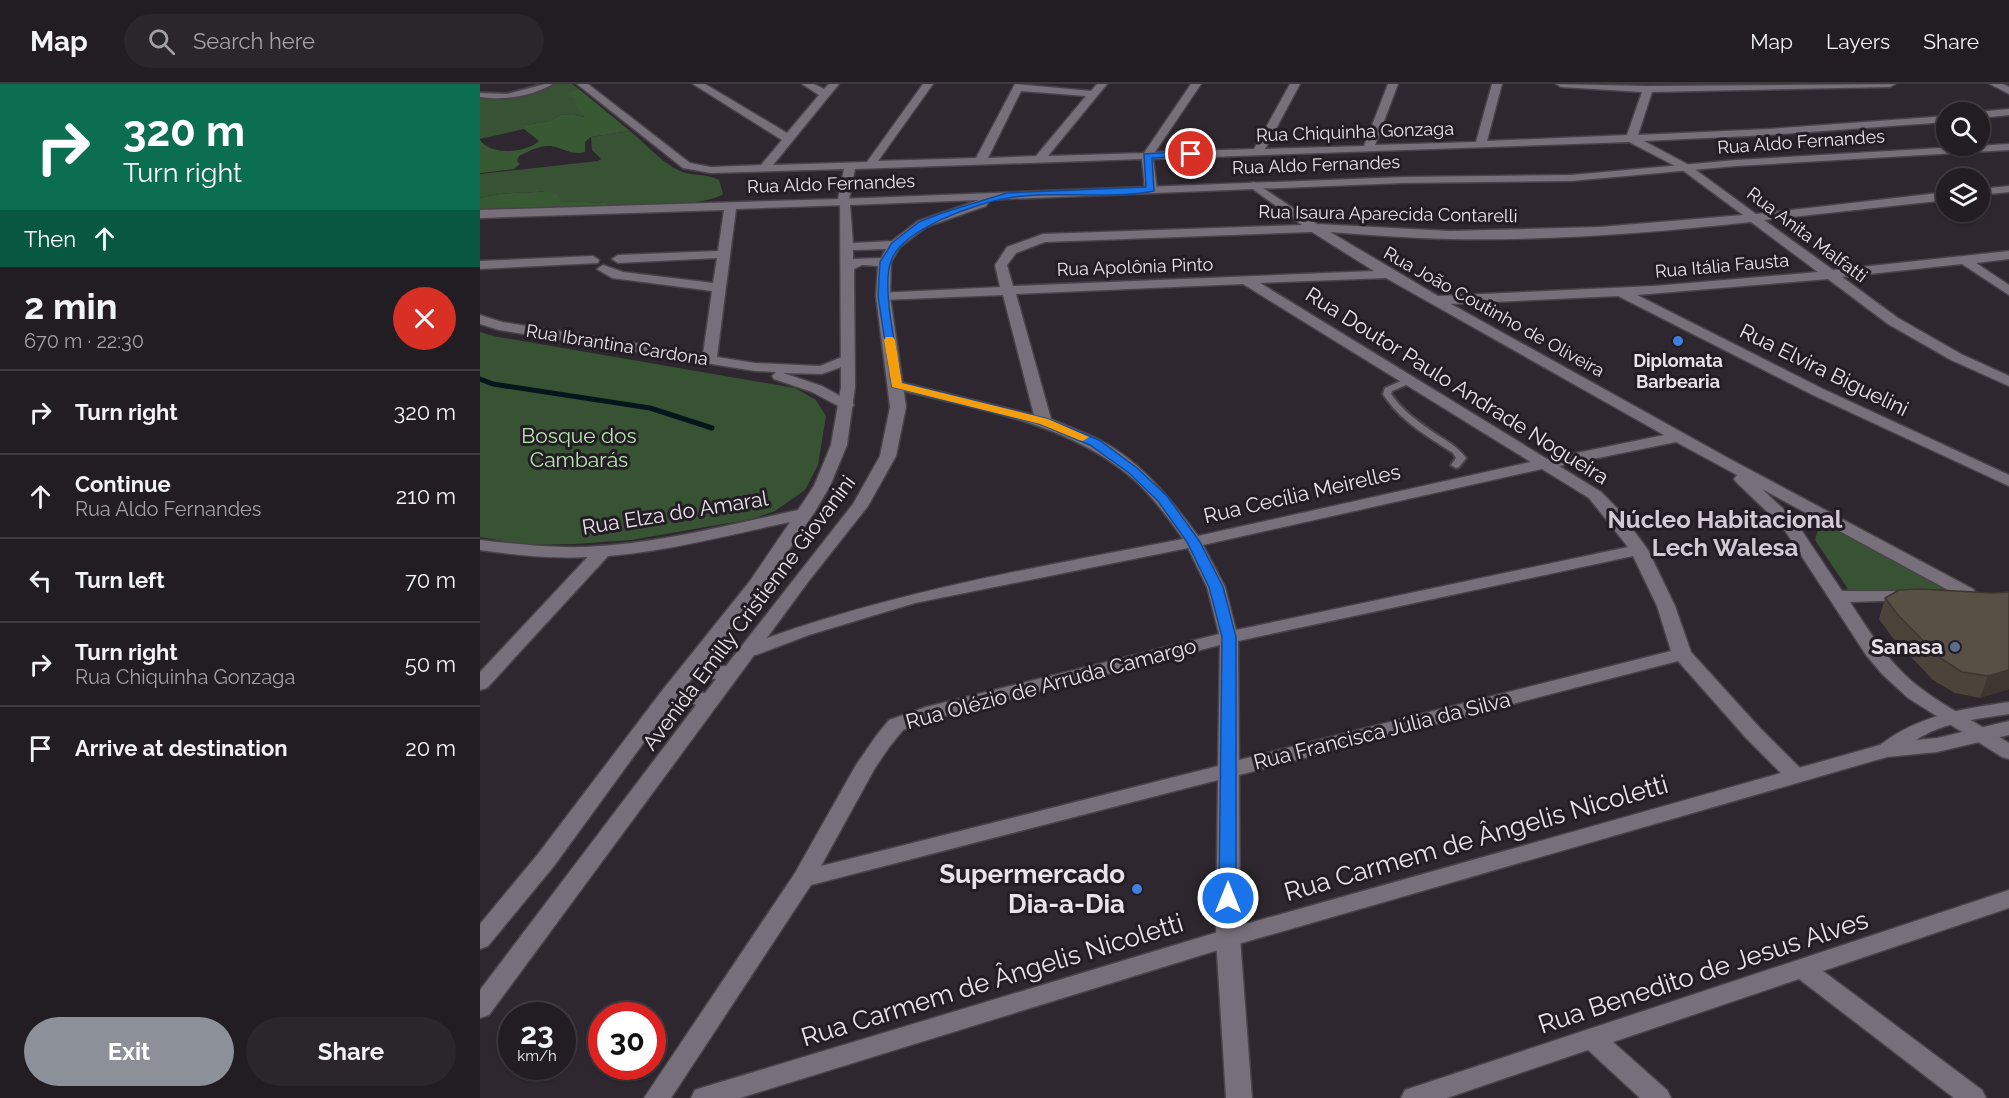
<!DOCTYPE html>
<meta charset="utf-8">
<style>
:root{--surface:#221d23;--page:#2a262b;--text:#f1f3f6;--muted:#a2a2a6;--line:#3f3b41;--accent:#8c9099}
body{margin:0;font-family:Raleway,sans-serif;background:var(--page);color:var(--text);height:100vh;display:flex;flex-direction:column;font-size:22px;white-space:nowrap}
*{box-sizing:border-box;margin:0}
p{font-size:20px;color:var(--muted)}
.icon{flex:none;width:33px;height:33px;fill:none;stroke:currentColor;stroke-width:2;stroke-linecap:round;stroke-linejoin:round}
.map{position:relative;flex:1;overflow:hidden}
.panel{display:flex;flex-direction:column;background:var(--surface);width:480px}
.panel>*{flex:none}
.top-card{background:#0b6e4f;color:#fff;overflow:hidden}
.buttons{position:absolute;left:1456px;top:18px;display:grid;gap:12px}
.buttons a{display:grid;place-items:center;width:54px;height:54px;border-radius:50%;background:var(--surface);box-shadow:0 2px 4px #0004,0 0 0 2px var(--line);font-size:30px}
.speed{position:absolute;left:18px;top:918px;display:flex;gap:12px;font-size:30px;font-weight:700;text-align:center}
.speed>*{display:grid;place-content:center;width:78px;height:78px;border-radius:50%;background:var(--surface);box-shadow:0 2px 4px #0004,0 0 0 2px var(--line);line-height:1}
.speed small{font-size:15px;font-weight:400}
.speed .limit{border:9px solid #d22;background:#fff;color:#111}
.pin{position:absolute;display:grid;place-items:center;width:51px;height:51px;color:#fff;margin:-26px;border:3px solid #fff;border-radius:50%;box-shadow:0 2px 6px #0007}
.me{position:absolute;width:66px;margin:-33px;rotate:0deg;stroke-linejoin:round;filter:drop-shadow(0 0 4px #0008)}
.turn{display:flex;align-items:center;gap:21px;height:126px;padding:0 24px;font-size:27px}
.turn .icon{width:78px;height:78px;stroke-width:2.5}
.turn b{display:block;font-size:42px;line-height:51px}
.then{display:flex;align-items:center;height:57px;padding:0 24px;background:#0003;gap:12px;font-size:22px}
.round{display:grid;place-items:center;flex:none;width:63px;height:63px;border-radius:32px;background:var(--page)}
.head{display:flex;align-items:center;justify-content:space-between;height:102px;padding:0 24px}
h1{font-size:36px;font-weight:700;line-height:45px}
.action{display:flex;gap:12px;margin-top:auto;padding:12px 24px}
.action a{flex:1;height:69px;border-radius:36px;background:var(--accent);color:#fff;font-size:24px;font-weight:700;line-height:69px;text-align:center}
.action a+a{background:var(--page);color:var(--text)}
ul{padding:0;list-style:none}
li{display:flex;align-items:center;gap:18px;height:84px;padding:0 24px;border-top:2px solid var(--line)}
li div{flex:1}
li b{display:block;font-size:22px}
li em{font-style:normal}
header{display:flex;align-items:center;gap:36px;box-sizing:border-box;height:84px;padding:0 30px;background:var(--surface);border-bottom:2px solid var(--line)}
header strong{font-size:28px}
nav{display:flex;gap:33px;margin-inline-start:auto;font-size:21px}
.search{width:420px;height:54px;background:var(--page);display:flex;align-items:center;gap:15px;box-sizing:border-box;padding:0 21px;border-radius:33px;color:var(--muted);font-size:22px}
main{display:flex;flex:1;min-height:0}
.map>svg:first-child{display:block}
.green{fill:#385333}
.forest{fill:#395834}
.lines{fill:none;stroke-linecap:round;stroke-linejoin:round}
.stream{stroke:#04161c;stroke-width:5}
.service-casing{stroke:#484349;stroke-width:4}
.minor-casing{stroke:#484349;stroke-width:3}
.tertiary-casing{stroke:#484349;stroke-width:3}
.secondary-casing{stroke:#484349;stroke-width:3}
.service{fill:#776f79;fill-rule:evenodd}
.minor{fill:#776f79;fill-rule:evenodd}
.tertiary{fill:#776f79;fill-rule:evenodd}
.secondary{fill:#776f79;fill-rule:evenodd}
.wall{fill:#4c443b}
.shaded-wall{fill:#3e3730}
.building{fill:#584f45;stroke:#3e3730;stroke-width:1.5}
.route{fill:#1a73e8;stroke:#114b97;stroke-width:1.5}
.slow{fill:#f59e0b}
.shop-dot{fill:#3f7fe0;stroke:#241d26;stroke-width:2}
.service-dot{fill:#5c6f8a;stroke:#241d26;stroke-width:2}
.labels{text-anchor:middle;stroke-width:6;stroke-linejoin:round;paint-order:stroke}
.far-street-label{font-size:18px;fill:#e8e3e9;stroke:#241d26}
.far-poi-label{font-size:18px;font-weight:bold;fill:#e8e3e9;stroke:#241d26}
.street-label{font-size:21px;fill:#e8e3e9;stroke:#241d26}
.park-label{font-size:21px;fill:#b4e8ab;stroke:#241d26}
.poi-label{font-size:21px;font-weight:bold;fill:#e8e3e9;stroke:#241d26;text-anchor:end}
.quarter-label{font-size:24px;font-weight:bold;fill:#d2c9d4;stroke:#241d26}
.near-street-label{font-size:26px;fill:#e8e3e9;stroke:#241d26}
.near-poi-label{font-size:26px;font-weight:bold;fill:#e8e3e9;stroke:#241d26;text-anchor:end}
</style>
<header>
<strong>Map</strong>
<div class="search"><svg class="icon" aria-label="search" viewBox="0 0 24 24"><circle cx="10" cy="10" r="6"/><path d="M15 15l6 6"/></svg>Search here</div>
<nav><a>Map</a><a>Layers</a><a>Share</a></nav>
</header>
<main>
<section class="panel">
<div class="top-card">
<div class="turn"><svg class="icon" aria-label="right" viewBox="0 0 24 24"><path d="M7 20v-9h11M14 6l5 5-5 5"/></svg><div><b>320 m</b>Turn right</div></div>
<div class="then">Then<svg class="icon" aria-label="ahead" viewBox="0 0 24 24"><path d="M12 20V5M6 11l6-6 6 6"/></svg></div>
</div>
<div class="head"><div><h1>2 min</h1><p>670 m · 22:30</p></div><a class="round" style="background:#d93025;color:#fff"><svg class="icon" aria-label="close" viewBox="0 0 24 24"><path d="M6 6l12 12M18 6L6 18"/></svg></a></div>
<ul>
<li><svg class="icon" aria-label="right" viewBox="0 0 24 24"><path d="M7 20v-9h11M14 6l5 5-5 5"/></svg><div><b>Turn right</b></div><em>320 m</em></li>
<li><svg class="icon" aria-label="ahead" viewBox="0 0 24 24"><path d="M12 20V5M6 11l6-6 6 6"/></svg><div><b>Continue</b><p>Rua Aldo Fernandes</p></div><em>210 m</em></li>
<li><svg class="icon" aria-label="left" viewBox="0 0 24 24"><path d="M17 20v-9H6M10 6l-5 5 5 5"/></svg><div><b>Turn left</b></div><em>70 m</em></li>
<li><svg class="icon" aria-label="right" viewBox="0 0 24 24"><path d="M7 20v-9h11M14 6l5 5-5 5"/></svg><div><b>Turn right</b><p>Rua Chiquinha Gonzaga</p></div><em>50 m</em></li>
<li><svg class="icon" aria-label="arrive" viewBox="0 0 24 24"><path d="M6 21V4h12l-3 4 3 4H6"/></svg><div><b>Arrive at destination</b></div><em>20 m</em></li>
</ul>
<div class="action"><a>Exit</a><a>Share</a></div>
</section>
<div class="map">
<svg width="1529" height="1014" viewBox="0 0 1529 1014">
<rect width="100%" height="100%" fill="#2e272f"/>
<g class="green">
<path d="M75,0H92L100,6H95L94,14L104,31L102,33L92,30L80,31L70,37L46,41L44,45L0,55V14L32,13Z"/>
<path d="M150,47C165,59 181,78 198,86C212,93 226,89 239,96L243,110C225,123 153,121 129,122L126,119L81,117L67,107C44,110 22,107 0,114V90L118,77L121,75L112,66L111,53Z"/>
<path d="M0,248L13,252L315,304L336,316L346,332L338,381L325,406L295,427L272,435L151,456L95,460L45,461L0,453Z"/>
<path d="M1339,442L1370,449L1471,505L1370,508L1335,456Z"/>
</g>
<g class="forest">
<path d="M95,6H100L150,47L111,53L105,58V68C92,72 84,64 71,62C59,61 49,67 39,72L37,77L40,80L34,85L0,89V56C11,72 46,69 59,57L44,45L45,41L70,37L80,31L92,30L102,33L104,32L98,25L94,14L86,10Z"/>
<path d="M67,107L78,111L81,117L126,119L129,122L0,126V114C22,107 44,110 67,107Z"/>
</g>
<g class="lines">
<path class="stream" d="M0,295L13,300L170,324L232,344"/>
<defs>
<g id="service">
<path d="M65,0H73C52,12 24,17 0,13V9L27,10Z"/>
<path d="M928,294L931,295V299L912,307L911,310C922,326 937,337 953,348C965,356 977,362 986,374L979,383L976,384L971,381L976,374L973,369C947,352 920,337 903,310L905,304Z"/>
</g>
<g id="minor">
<path d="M97,0H108L210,79L231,83L281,81L302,56L213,0H225L307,49L339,11L322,0H334L344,5L349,0H359L293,81L387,78L443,0H453L398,77L496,74L535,0L611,7L617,0H627L568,72L664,69L711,0H721L675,68L774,65L810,0H820L785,65L884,62L908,0H918L895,61L996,58L1012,0H1022L1007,57L1147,51L1162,8L1081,3L1076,0L1168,2L1415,0L1410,3L1172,8L1158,51L1289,45L1467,32V38L1289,51L1164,57L1209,81L1276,130L1467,108V116L1284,136L1353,186L1529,167V175L1496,179L1529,201V211L1482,180L1362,193L1418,234L1481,270L1529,292V302L1471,276L1408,240L1348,195L1157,211L1343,305L1529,391V402L1333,311L1138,212L971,220L1248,374L1493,505L1496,509L1493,513H1481L1282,405L1314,435L1362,507H1440L1443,511L1440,515L1434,516L1370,518C1391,550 1411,583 1443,606C1470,626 1501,641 1529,659V675L1522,673L1428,614L1403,591L1386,571L1302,442L1256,398L1254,395L1257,391L1196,358L1079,382L1121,408L1137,424L1168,466L1195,522L1211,568L1280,644L1323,687L1326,692L1323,697L1316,699L1309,697L1266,654L1198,577L759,691L760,854L772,1014H746L736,854L738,696L331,801L191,1014H164L315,789L376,681L396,652L409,636L446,623L739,550L727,503L708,464L435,519L329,551L276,571H262L260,567L262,563C405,509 553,484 703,455C686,431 669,407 646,389C580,336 491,324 411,304L409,301L416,297L554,331L523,211L403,216L398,215L396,212L398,209L520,203L515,181L527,163L563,150L822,141L770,103V99L774,98L837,140L970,147L1119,143L1263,131L1201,85L1149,58L673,75L677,105L671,108L665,105L662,75L375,85L368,121L256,125L237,273L275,279L340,282L362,273H372L374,276L372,279L342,290L303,289L342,302L371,318L374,321L371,324L366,326L332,308L294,295L292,292L296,288L275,287L19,246L0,240V231L22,238L223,270L232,207L132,194L117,185L123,181L143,188L233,199L237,174L138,179L132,175L138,171L238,167L244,126L0,134V126L358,115L364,85L231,89L203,84ZM541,7L606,12L556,72L508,74ZM1271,138L1338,188L1174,202L958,212L850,148C889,151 929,154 969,155C1069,157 1171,149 1271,138ZM832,148L894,187L533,202L527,181L536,169L565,158ZM906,194L1184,351L1067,375L780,199ZM763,200L1051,378L718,452C690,414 661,377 618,355C603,348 587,342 571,335L536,210ZM1062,385L1109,414L1148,463L756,546L745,503L723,461ZM1153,472L1177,522L1191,567L759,676L758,557ZM740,561L738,682L341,782L395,684L410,662L423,646L452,635Z"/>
<path d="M1510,0H1523L1529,3V10Z"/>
<path d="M1529,25V31L1500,34V28H1497Z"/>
<path d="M1529,102V108L1500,111V105Z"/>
<path d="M113,172L119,176L118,179L0,185V177Z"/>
<path d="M123,462L129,463L132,467L129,471L7,604L0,606V588L117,463Z"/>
<path d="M1529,806V824L1343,887L1502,1006L1506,1014H1474L1319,895L1133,958L1187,1006L1191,1014H1160L1108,966L967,1014H921L925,1006L934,1003Z"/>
</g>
<path id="tertiary" d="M1529,60V66L1256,82L1091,97L923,99L504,116L508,119L506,122L446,143L420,163L411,178L410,212L426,323L416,372L388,422L328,498L9,931L0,934V906L216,621L209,618L194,617L74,782L8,862L0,865V840L58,770L181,608L270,497L310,438C243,452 175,471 106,473C70,475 35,471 0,466V456C35,460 70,464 105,463C177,460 248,441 318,426L334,402L351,361L361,303L360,115L923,93L1091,91L1256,76ZM499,116L438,137L412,157L373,159L370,121ZM406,165L401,174L373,175V166ZM382,181L398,182L396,212L410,323L400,372L373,420L246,582L223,583L283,504L334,429L350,402L367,361L375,303L374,185ZM213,593L236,595L225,609L204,605Z"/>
<path id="secondary" d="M1529,618V630C1496,635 1464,638 1436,656L1457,654L1529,637V651L1457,668L1407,673L748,863L260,1014H211L215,1006L224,1003L748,845L1400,661C1439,631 1482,625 1529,618Z"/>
</defs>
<use href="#service" class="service-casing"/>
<use href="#minor" class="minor-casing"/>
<use href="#tertiary" class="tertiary-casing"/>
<use href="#secondary" class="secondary-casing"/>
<use href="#service" class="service"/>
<use href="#minor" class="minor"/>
<use href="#tertiary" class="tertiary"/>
<use href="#secondary" class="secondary"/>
</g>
<path class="wall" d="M1529,508V605L1500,614L1475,609L1453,596L1412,553L1399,535L1405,514Z"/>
<path class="shaded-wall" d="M1529,586V605L1500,614L1508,592Z"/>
<path class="building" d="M1440,505L1513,509L1529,508V586L1508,592L1482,588L1460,574L1418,531L1405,514L1419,506Z"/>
<path class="route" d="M711,67L714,68V72L672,74L674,107C627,116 576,106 528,114C496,119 422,145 411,177C401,204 417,269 422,299L568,335L619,356L657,384L687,412L720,458L743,503L756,553V814L754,819L748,821L742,819L739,814L742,553L729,503L707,458L678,417L649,389L610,361L560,340L412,303L398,212L400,178L412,159L439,138L462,129L527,109L666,103L664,70Z"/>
<path class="slow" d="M406,253H413L415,256L422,299L568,335L609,353L603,357L599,356L560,340L412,303L404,256Z"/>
<g class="shop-dot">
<circle cx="1198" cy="257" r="6"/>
<circle cx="657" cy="805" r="6"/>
</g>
<circle class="service-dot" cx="1475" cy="563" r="6"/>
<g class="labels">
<g class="far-street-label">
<text transform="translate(875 48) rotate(-2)" y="6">Rua Chiquinha Gonzaga</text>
<text transform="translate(1321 58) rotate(-4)" y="6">Rua Aldo Fernandes</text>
<text transform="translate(836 81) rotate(-2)" y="6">Rua Aldo Fernandes</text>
<text transform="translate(351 100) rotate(-2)" y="6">Rua Aldo Fernandes</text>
<text transform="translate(908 130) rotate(1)" y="6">Rua Isaura Aparecida Contarelli</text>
<text transform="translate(1327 151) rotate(37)" y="6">Rua Anita Malfatti</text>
<text transform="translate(1242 182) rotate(-5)" y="6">Rua Itália Fausta</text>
<text transform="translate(655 183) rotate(-2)" y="6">Rua Apolônia Pinto</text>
<text transform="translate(1014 228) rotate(29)" y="6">Rua João Coutinho de Oliveira</text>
<text transform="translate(137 261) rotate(9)" y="6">Rua Ibrantina Cardona</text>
</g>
<g class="far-poi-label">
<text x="1198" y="283">Diplomata<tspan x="1198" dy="21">Barbearia</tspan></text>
</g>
<g class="street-label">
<text transform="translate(1344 286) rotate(26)" y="7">Rua Elvira Biguelini</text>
<text transform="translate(977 302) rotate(32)" y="7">Rua Doutor Paulo Andrade Nogueira</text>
<text transform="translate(822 410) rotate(-13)" y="7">Rua Cecília Meirelles</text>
<text transform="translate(195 429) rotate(-9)" y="7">Rua Elza do Amaral</text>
<text transform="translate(269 529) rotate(-53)" y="7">Avenida Emilly Cristienne Giovanini</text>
<text transform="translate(571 600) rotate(-15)" y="7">Rua Olézio de Arruda Camargo</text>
<text transform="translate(902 647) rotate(-14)" y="7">Rua Francisca Júlia da Silva</text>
</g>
<g class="park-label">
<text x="99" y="359">Bosque dos<tspan x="99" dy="24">Cambarás</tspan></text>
</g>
<g class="poi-label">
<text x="1463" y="570">Sanasa</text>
</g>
<g class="quarter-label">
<text x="1245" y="444">Núcleo Habitacional<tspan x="1245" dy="28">Lech Walesa</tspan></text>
</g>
<g class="near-street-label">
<text transform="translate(996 754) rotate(-16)" y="9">Rua Carmem de Ângelis Nicoletti</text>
<text transform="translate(1223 888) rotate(-18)" y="9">Rua Benedito de Jesus Alves</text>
<text transform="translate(512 896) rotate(-17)" y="9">Rua Carmem de Ângelis Nicoletti</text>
</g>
<g class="near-poi-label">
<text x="645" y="799">Supermercado<tspan x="645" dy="30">Dia-a-Dia</tspan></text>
</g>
</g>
</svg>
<div class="buttons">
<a><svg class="icon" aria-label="search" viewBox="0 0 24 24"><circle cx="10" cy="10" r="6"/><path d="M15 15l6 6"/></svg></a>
<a><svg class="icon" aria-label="layers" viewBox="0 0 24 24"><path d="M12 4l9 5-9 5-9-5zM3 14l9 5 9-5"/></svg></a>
</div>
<div class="speed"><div>23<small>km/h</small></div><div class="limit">30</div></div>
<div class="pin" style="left:711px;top:70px;background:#d93025"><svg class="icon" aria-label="arrive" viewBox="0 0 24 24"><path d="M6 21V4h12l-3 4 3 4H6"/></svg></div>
<svg class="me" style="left:748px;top:814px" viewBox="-20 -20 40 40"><circle r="17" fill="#1a73e8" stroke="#fff" stroke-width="3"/><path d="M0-11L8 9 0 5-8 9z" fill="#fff"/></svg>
</div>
</main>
